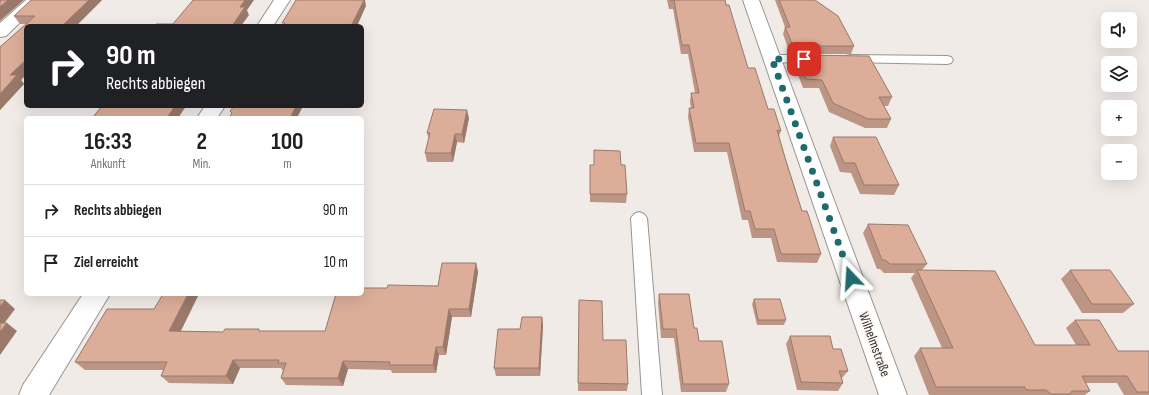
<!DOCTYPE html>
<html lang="de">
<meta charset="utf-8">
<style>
:root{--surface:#fff;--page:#f6f6f6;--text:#202124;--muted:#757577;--line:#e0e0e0}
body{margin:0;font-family:"Sofia Sans Condensed",sans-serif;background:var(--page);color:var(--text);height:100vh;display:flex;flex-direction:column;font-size:15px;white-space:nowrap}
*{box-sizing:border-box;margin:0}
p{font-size:13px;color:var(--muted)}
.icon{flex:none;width:22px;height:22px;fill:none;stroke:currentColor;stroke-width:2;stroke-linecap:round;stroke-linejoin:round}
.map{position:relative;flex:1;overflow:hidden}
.side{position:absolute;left:24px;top:116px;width:340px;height:180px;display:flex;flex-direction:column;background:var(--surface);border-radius:6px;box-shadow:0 4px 16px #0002}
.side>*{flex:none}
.hud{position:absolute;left:24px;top:24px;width:340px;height:84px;border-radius:6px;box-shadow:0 4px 16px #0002;background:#202124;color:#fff;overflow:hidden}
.fabs{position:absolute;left:1101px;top:12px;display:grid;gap:8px}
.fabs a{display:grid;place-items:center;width:36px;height:36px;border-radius:6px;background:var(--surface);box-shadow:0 4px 16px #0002;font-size:20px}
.pin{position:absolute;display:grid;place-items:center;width:34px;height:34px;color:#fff;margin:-17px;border-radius:8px;box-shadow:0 2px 6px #0006}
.me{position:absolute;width:44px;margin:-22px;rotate:340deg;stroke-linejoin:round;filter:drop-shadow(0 0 3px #0008)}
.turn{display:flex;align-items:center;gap:14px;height:84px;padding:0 16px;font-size:18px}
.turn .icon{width:52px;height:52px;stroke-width:2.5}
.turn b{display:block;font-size:28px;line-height:34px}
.eta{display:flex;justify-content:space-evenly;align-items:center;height:68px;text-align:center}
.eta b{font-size:24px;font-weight:700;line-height:28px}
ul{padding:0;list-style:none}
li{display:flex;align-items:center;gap:12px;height:52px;padding:0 16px;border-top:1px solid var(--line)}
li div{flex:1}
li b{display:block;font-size:15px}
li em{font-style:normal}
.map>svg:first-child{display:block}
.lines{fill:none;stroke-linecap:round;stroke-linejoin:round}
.service-casing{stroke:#9a9491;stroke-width:2}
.minor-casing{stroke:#9a9491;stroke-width:2}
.service{fill:#fff;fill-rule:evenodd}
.minor{fill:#fff;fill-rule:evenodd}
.wall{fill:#bd9584}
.shaded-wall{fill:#9a796b}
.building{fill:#dcad99;stroke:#9a796b}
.route{stroke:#1e6a6f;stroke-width:7;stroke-dasharray:0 12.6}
.labels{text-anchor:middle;stroke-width:3.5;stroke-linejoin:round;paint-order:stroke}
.street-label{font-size:14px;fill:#3b3837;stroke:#fff8f5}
</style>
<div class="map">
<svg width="1149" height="395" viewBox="0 0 1149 395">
<rect width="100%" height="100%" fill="#f1ebe8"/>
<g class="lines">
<defs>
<g id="service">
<path d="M772,55H816L820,56L822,59L820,62L816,63L768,62L766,59L768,56Z"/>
<path d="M850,55L947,56L951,57L953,60L951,63L947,64L846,62L844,59L846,56Z"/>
<path d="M639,212L644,214L647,218L662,395H642L631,218L634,214Z"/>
</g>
<g id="minor">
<path d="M26,0H43L6,36L0,37V23Z"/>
<path d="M274,0H290L273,26H257Z"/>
<path d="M743,0H759L907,395H879Z"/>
<path d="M205,106H225L217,118H197Z"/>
<path d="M83,294H110L49,395H19L23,385Z"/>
</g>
</defs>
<use href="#service" class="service-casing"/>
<use href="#minor" class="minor-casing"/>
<use href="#service" class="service"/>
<use href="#minor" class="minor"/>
</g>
<g class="wall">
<path d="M102,0L76,26H26L21,80L24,84L0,110V47L26,24H20L14,16Z"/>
<path d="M667,0H725L748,68L768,109L781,131L779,136L786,161L802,211L821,254L817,263L777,262L771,238H752L748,220H742L727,152H694L688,117L689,108H691L690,102L691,93H695L688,54H681L673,9H669Z"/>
<path d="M775,0H815L854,46L851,54H790L783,34L785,27Z"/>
<path d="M797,55L892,97L888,106H884L891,119L887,128H865L829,112L819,88H803L794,64Z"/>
<path d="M102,106H186L178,118H94L93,117Z"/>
<path d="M469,118L464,143L457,142L453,162H427L425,153L429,139L427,133Z"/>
<path d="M833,137L899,185L894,195L860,194L851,173L840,172L830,146Z"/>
<path d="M594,150L621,165L627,194L626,203L590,202V165H594Z"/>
<path d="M868,224L927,264L922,270L1035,345H1076L1066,328L1075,320L1118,351H1149V395H1124L1117,383H1086L1090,391L1085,395H929L914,356L920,348H942L911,278L915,273H884L880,269H877L863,233Z"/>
<path d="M476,263L478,272L471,317H452L446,355H439L436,373H392L391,370L348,369L343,386L286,385L281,378L283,371L281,368H240L233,384L169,383L161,376L163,370H85L75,362L181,331L223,332L261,331H325L387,288L438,286Z"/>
<path d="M1070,270L1134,304L1123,313H1082L1061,279Z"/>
<path d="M659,294L694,328L699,341L729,384L726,392H681L674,338H661L658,303Z"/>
<path d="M754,299L786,320L784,325H757L752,304Z"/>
<path d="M579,300L603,340L628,384L627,391H578Z"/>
<path d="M542,317L543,326L540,376H496L494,368L520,329Z"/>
<path d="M790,336L848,371L842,378L843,383L838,391L797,390L786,344Z"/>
</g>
<g class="shaded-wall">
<path d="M8,0H24L0,21V7Z"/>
<path d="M89,0H102L76,26H62Z"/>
<path d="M245,0H254L247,10L249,15L241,26H232L240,7Z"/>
<path d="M364,0H365L366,6L357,26H351Z"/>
<path d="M26,60V75L21,80L24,84L0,110V94L10,75Z"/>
<path d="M175,106H186L178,118H167Z"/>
<path d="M296,106H303L297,118H290Z"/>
<path d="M467,110L469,118L464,143L462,134Z"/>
<path d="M455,134L457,142L453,162L451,153Z"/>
<path d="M476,263L478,272L471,317L469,309Z"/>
<path d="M188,294H199L177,339L169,331Z"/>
<path d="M5,300L15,309L0,329V307Z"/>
<path d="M449,309L452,317L446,355L443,347Z"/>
<path d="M542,317L543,326L540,376L539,368Z"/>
<path d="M7,323L17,331L0,355V332Z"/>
<path d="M436,347L439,355L436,373L433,365Z"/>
<path d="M233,360L240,368L233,384L226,376Z"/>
<path d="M343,361L348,369L343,386L338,378Z"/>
</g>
<g class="building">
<path d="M0,0H8L0,7Z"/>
<path d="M31,0H89L62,26H26V60L10,75H17L0,94V47L35,16H14Z"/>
<path d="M193,0H245L240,7H245L232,26H154L156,24H173Z"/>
<path d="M296,0H364L351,26H284L285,23H282Z"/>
<path d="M670,0H725L726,5H729L748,68H755L768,109H774L781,131L777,130L786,161L802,211H807L821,254H781L774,229H755L750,211H745L729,143H696L689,108H694L691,93H699L689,45H682L674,0Z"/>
<path d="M779,0H815L838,16L854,46H793L785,27H790Z"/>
<path d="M797,55L869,56L892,97H879L891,119H868L833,103L822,80L806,79Z"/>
<path d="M102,106H175L167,118H106V117H93Z"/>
<path d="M234,106H296L290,118H229L232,113L230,111Z"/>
<path d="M434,109L467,110L462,134H455L451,153H425L430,133H427Z"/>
<path d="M833,137H876L899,185H864L855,163H844Z"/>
<path d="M594,150L620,151L621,165H625L627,194H590V165H594Z"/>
<path d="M868,224L908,225L927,264H890L885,260H882Z"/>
<path d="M442,263H476L469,309H449L443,347H436L433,365H389L390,362L343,361L338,378H281L286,363H278L279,360H233L226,376H161L167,362H75L107,309H154L163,294H188L169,331L223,332L225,329H259V331H325L336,294H362V288H387L388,285L438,286Z"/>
<path d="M917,270L995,271L1035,345H1090L1075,320H1099L1118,351H1149V392H1137L1127,376H1082L1090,391H1072L1070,394H1051L1046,390H1026L1025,387H936L920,348H953Z"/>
<path d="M1070,270H1110L1134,304H1092Z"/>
<path d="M659,294H689L694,328H697L699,341H722L729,384H683L676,329H663Z"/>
<path d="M754,299H780L786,320H758Z"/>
<path d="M0,300H5L0,307Z"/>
<path d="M579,300L602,301L603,340H626L628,384L578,383Z"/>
<path d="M522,317H542L539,368H494L498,329H520Z"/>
<path d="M0,323H7L0,332Z"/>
<path d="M790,336H830L833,349H841L848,371H839L843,383L801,382Z"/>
</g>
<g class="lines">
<path class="route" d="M804,59H772L851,278"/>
</g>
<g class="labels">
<g class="street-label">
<text transform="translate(875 344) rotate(70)" y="5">Wilhelmstraße</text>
</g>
</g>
</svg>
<div class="fabs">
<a><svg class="icon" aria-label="sound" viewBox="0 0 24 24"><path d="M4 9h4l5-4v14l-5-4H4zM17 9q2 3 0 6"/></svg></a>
<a><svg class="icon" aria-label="layers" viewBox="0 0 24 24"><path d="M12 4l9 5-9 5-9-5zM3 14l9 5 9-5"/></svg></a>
<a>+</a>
<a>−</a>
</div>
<div class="pin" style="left:804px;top:59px;background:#d93025"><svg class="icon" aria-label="arrive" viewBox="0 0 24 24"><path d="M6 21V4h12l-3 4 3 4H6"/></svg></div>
<svg class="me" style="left:851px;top:278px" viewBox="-20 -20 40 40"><path d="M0-17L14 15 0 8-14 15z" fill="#1e6a6f" stroke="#fff" stroke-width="4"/></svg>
<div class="hud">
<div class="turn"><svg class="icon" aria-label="right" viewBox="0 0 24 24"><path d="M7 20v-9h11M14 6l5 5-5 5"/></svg><div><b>90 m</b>Rechts abbiegen</div></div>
</div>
<section class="side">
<div class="eta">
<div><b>16:33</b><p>Ankunft</p></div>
<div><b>2</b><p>Min.</p></div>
<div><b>100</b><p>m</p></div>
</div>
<ul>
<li><svg class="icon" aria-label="right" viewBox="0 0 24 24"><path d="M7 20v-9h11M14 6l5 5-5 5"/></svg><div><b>Rechts abbiegen</b></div><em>90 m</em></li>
<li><svg class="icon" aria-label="arrive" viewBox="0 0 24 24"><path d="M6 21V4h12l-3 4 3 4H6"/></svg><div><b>Ziel erreicht</b></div><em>10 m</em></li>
</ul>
</section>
</div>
